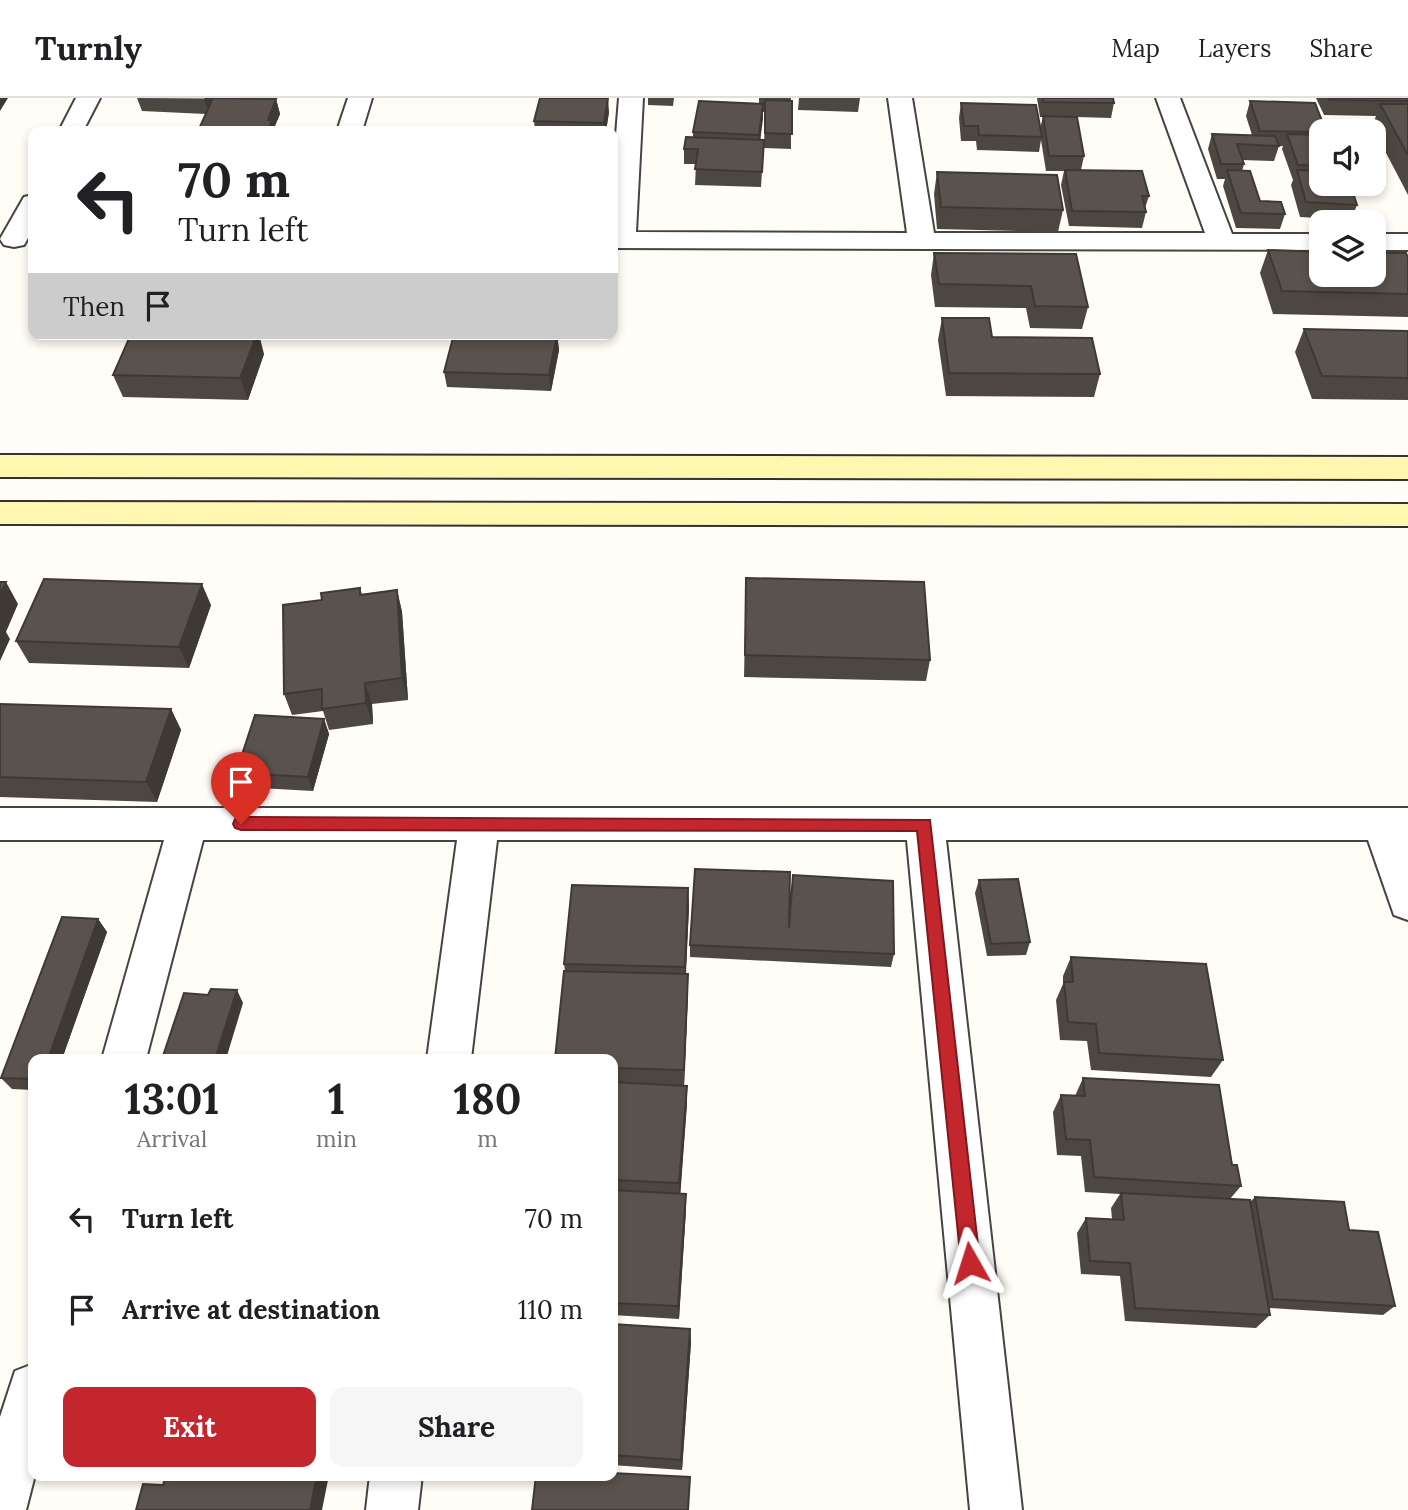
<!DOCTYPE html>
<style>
:root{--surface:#fff;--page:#f6f6f6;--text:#202124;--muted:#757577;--line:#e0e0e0;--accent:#c4262e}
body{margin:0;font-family:Lora,serif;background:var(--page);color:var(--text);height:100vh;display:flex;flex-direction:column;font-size:26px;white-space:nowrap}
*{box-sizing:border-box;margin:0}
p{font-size:23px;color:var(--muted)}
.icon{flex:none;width:38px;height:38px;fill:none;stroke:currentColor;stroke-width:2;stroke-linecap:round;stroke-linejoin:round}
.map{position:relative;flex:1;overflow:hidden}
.drawer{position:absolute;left:28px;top:956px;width:590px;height:427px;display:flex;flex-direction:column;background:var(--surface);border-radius:14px;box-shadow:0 4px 10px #0003}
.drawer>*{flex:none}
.guide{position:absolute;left:28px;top:28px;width:590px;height:214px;border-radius:14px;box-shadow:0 4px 10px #0003;background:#fff;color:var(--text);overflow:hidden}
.controls{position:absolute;left:1309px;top:21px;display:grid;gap:14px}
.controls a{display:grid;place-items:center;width:77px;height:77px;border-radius:14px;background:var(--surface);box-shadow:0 4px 10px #0003;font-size:35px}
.pin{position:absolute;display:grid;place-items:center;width:60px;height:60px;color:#fff;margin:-72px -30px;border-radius:50% 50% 50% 0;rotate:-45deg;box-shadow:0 0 7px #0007}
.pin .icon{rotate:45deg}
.me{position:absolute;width:77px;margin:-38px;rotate:354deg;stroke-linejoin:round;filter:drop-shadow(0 0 5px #0008)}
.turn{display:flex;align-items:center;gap:24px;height:147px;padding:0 35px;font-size:32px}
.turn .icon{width:91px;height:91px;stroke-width:2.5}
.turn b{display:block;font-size:49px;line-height:60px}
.then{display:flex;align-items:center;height:66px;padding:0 35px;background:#0003;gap:14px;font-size:26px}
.eta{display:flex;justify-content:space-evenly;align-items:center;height:119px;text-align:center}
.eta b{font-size:42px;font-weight:800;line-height:49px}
.button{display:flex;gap:14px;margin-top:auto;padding:14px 35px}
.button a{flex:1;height:80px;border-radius:14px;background:var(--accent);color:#fff;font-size:28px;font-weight:800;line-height:80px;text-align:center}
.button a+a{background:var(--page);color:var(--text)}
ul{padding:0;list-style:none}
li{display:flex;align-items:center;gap:21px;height:91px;padding:0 35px}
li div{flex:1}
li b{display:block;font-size:26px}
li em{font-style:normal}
header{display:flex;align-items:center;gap:42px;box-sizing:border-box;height:98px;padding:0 35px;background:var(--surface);border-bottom:2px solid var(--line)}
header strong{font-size:33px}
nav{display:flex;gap:38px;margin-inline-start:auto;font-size:24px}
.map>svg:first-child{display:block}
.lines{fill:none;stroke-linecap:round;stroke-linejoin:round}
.minor-casing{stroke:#444;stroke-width:4}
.secondary-casing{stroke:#333;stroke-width:4}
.minor{fill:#fff;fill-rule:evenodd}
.secondary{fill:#fff6b0;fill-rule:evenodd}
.wall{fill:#4d4742}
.shaded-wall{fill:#3f3936}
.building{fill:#5a524d;stroke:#3f3936;stroke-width:2}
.route{fill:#c4262e;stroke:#7f191e;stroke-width:2}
</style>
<header>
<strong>Turnly</strong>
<nav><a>Map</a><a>Layers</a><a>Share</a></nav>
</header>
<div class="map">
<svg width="1408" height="1412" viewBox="0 0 1408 1412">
<rect width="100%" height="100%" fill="#fffdf5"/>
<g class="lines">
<defs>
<g id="minor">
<path d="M76,0H100L83,33H59Z"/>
<path d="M348,0H372L362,33H337Z"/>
<path d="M619,0H643L636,134L907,135L888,0H912L934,135H1205L1156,0H1180L1232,136H1321V152L612,150V86Z"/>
<path d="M33,97C34,116 35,131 24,147L14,149L4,147L0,141L24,99Z"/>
<rect x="1374" y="136" width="34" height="16"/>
<path d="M0,710H1408V822L1394,817L1368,742H946L1022,1412H970L907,742H497L471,961H427L457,742H203L146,961H102L164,742H0Z"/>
<path d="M33,1266V1377H35L26,1412H0V1319L15,1273Z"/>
<path d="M370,1377H422L418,1412H366Z"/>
</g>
<g id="secondary">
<path d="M0,357L1408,359V381L0,379Z"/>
<path d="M0,404L1408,406V428L0,426Z"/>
</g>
</defs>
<use href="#minor" class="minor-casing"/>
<use href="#secondary" class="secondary-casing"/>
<use href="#minor" class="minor"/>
<use href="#secondary" class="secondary"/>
</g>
<g class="wall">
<path d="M137,0L276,1L280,16L274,30L206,16L142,13Z"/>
<path d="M648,0H674L673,8L648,7Z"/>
<path d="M759,0H791V51L764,50L765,14H763L760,42H764L761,89L695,87L696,66H684V51L693,39V34L759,5Z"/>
<path d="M799,0H860L858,14L798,12Z"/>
<path d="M1037,0H1113L1114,5L1111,20L1077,19L1084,58L1081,72L1149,98L1145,110L1146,114L1142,130L1069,128L1061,87L1064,73H1046L1041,42L1039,54L977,52L976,43H961L959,20L961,5L1040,30L1043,19H1040Z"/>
<path d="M1316,0H1408V97L1372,28L1376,18L1324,17Z"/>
<path d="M1250,3L1321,33V86L1357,107L1351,122L1300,119L1291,87L1293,82L1282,51L1283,48H1279L1274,63L1242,62L1244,66L1242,73L1260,103L1285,116L1280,131L1236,130L1223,88L1225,81H1217L1208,51L1212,36L1252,37L1246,18Z"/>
<path d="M609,14L606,33H535L534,23Z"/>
<path d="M937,74L1063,112L1058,134L937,131L934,96Z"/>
<path d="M1268,152L1408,160V219L1273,216L1260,175Z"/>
<path d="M934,155L1076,156L1088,209L1082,231L1030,230L1026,210L935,209L931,177Z"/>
<path d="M942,220L992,239L1100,276L1094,299L946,298L938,242Z"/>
<path d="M1304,231L1408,233V302L1312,301L1295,254Z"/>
<path d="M557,236L559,252L551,293L447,289L444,274Z"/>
<path d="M264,256L248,302L123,299L113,277Z"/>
<path d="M746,480L930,562L926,583L744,579Z"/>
<path d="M360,490L362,496L397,492L402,514L408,602L372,606L373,626L329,632L323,613L292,617L284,596L322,502Z"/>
<path d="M211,507L189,570L29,565L16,543Z"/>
<path d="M0,606L171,611L181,632L157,704L0,699Z"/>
<path d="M324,621L329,636L313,693L242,689L236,675Z"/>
<path d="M979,782L1030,844L1026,857L987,858L975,795Z"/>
<path d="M688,790L689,809L686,876L688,894L684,988L687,1005L680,1096H686V1111L679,1221L612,1217V961L565,873L564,866Z"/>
<path d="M98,821L107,834L62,961H33V992L12,991L1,980Z"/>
<path d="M789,823L894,856L891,869L690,859V847Z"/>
<path d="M1071,859L1223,962L1211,979L1091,972L1087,943L1060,942L1056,902L1063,886V878Z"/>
<path d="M1083,980L1232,1067L1241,1088L1230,1101L1251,1103L1255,1099L1349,1132L1395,1208L1383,1217L1269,1210L1270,1217L1256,1230L1125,1223L1120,1178L1081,1176L1077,1135L1086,1120L1112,1121L1111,1110L1120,1096L1085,1094L1081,1058L1057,1057L1053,1014L1061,997L1075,998Z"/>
<path d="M612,1226L690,1231L691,1244L682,1372L612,1367Z"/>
</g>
<g class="shaded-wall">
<path d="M0,0H8L0,13Z"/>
<path d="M205,0H218L209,16L204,1Z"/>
<path d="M608,0L609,14L606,33H604V25Z"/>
<path d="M276,1L280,16L274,30L275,33H268V22Z"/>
<path d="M763,6V21L759,52V37Z"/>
<path d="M257,236H259L264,256L248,302L240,280Z"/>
<path d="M557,236L559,252L551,293L549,277Z"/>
<path d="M6,484L18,506L6,534L10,541L0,563V497Z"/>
<path d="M202,486L211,507L189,570L179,549Z"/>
<path d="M397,492L402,514L408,602L402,580Z"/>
<path d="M365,585L372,606L373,626L366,605Z"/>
<path d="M171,611L181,632L157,704L146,684Z"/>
<path d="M324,621L329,636L313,693L308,679Z"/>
<path d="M688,790L689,809L685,887V869Z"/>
<path d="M98,821L107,834L62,961H48Z"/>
<path d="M688,876V894L684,989V972Z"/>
<path d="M237,892L243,905L226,961H215Z"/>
<path d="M687,988V1005L680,1101L679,1085Z"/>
<path d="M686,1096V1111L679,1221L678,1208Z"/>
<path d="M690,1231L691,1244L682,1372L681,1362Z"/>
<path d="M317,1377H329L322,1412H310Z"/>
</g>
<g class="building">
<path d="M213,0L276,1L268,22H272L268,33H198Z"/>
<path d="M540,0H608L604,25L534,23Z"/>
<path d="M1043,0H1113L1114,5L1043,4Z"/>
<path d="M1328,0H1408V3L1329,2Z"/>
<path d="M765,2L792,3V36L765,35Z"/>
<path d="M699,3L763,6L759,37L693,34Z"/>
<path d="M1250,3L1315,5L1326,33H1321V34L1260,33Z"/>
<path d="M961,5L1036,7L1042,39L979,37L978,28H964Z"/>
<path d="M1380,6H1408V57Z"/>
<path d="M1043,18L1077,19L1084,58H1049Z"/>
<path d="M1212,36L1275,38L1279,48L1237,46L1244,66H1221Z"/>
<path d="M1287,36L1321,37V68L1298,67Z"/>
<path d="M686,39L764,42L762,74L695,71L698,51H684Z"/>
<path d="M1065,72L1142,73L1149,98H1142L1146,114L1072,113Z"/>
<path d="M1227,72L1250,73L1260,103L1281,104L1285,116L1241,115Z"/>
<path d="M1297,72L1321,73V86H1350L1357,107L1306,104Z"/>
<path d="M937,74L1057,77L1063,112L941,109Z"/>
<path d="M1268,152L1321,154V177H1374V155H1406L1408,160V196L1282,193Z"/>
<path d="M934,155L1076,156L1088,209L1035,208L1031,188L939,186Z"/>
<path d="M942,220H989L992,239L1092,240L1100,276L949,275Z"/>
<path d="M1304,231L1408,233V280L1322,278Z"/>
<path d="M131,236H257L240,280L113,277Z"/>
<path d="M454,236H557L549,277L444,274Z"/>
<path d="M746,480L924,484L930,562L745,557Z"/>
<path d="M44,481L202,486L179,549L16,543Z"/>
<path d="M0,484H6L0,497Z"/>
<path d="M360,490V497L397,492L402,580L365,585L366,605L322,611V591L284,596L283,507L322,502L321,495Z"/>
<path d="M0,606L171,611L146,684L0,679Z"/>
<path d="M255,617L324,621L308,679L236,675Z"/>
<path d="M695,771L790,774L789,830L793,777L893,783L894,856L690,847Z"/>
<path d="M1018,781L1030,844L991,846L979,782Z"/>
<path d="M572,787L688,790L685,869L564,866Z"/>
<path d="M62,819L98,821L48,961H33V981L1,980Z"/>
<path d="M1071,859L1206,866L1223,962L1099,955L1096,926L1068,924L1064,884H1073Z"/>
<path d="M564,873L688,876L684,972L612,970V961H555Z"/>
<path d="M211,891L237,892L215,961H162L184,895L208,897Z"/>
<path d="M1083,980L1219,987L1232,1067H1237L1241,1088L1094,1079L1090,1042L1066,1041L1061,997L1085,998Z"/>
<path d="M612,984L687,988L679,1085L612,1082Z"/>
<path d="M612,1092L686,1096L678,1208L612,1205Z"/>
<path d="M1121,1095L1250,1102L1270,1217L1135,1210L1130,1165L1090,1163L1086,1120L1124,1122Z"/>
<path d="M1255,1099L1344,1104L1349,1132L1378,1134L1395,1208L1273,1201Z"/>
<path d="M612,1226L690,1231L681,1362L612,1357Z"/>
<path d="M612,1375L690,1379L688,1412H532L536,1377H612Z"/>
<path d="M166,1377H317L310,1412H136L143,1386L163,1387Z"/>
</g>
<path class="route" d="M241,719L930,722L980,1165L977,1172L970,1175L963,1172L961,1165L917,733L241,732L235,730L233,726L235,721Z"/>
</svg>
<div class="controls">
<a><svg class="icon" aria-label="sound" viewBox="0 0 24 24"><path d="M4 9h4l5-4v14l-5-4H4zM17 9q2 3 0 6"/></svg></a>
<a><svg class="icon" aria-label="layers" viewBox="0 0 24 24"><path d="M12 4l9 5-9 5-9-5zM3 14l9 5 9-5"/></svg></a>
</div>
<div class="pin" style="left:241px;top:726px;background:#d93025"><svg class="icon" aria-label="arrive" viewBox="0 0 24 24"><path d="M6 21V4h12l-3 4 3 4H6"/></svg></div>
<svg class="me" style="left:970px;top:1165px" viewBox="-20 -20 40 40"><path d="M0-17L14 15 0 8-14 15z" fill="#c4262e" stroke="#fff" stroke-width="4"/></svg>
<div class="guide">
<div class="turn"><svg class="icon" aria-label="left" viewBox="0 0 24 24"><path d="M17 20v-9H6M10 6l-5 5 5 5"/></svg><div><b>70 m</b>Turn left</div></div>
<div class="then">Then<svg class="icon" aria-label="arrive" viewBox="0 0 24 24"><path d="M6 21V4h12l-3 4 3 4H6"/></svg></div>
</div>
<section class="drawer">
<div class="eta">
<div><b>13:01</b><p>Arrival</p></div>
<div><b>1</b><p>min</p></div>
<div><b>180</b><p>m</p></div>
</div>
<ul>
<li><svg class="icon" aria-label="left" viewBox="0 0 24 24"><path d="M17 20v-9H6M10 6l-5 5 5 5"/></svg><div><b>Turn left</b></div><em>70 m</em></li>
<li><svg class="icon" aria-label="arrive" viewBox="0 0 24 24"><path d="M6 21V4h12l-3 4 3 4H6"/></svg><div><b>Arrive at destination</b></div><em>110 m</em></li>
</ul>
<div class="button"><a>Exit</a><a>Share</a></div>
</section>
</div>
